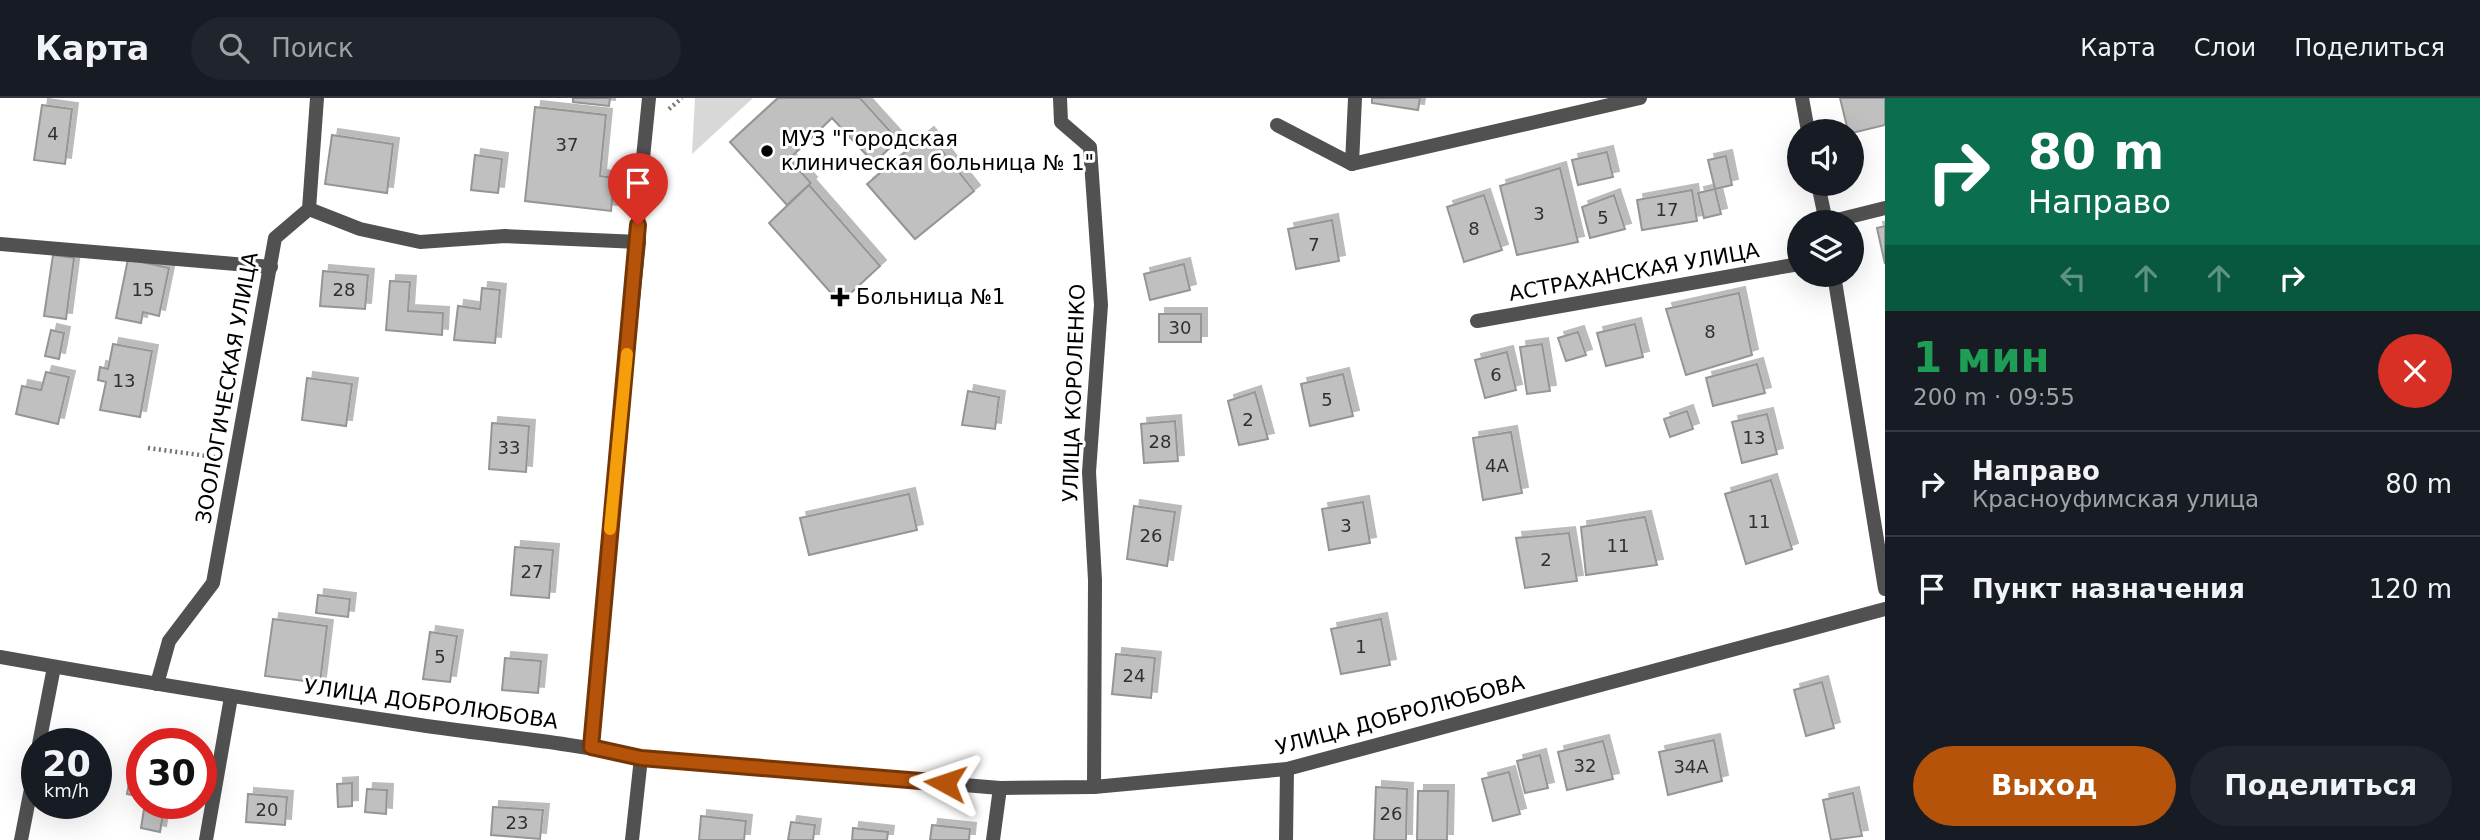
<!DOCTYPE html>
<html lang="ru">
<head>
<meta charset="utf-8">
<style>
	body { margin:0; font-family:"DejaVu Sans",sans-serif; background:#20242c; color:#f1f3f6; height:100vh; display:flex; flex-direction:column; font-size:26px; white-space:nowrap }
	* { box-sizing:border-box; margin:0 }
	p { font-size:23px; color:#9ea1a6 }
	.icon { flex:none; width:38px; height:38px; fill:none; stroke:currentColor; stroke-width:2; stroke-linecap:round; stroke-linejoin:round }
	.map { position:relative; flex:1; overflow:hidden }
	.drawer { display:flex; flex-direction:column; background:#171b24; width:595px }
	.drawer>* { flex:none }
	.top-card { background:#0b6e4f; color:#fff; overflow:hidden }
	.buttons { position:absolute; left:1787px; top:21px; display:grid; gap:14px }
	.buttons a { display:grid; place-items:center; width:77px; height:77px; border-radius:50%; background:#171b24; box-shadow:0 7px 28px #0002; font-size:35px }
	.speed { position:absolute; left:21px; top:630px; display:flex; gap:14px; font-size:35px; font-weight:700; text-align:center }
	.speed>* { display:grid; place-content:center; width:91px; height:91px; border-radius:50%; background:#171b24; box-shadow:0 7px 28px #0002; line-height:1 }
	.speed small { font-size:18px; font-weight:400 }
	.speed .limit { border:10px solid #d22; background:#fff; color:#111 }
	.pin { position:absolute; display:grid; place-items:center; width:60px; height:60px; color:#fff; margin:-72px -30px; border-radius:50% 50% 50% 0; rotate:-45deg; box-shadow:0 0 7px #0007 }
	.pin .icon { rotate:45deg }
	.me { position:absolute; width:77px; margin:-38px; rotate:275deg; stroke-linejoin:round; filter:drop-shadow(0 0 5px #0008) }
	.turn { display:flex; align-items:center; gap:24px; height:147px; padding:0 28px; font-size:32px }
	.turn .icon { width:91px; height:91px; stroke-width:2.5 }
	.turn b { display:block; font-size:49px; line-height:60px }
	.lanes { display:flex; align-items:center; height:66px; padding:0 28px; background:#0003; justify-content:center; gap:35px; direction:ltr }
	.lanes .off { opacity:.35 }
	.round { display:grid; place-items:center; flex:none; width:74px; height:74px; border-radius:37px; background:#20242c }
	.overview { display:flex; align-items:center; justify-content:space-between; height:119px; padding:0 28px }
	h1 { font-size:42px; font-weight:700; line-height:52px; color:#1e9e55 }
	.primary-button { display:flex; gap:14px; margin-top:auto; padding:14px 28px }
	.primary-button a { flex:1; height:80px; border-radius:42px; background:#b45309; color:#fff; font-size:28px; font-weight:700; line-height:80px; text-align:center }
	.primary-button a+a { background:#20242c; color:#f1f3f6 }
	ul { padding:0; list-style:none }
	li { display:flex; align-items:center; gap:21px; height:105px; padding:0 28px; border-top:2px solid #363941 }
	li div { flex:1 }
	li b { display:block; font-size:26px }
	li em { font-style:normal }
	header { display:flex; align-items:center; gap:42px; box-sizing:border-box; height:98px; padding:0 35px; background:#171b24; border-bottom:2px solid #363941 }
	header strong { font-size:33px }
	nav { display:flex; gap:38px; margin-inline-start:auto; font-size:24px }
	.search { width:490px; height:63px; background:#20242c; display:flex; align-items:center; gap:18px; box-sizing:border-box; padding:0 24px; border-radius:38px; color:#9ea1a6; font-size:26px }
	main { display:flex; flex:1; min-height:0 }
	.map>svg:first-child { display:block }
</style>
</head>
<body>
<header>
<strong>Карта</strong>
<div class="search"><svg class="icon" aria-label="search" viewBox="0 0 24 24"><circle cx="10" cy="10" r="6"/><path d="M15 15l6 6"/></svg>Поиск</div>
<nav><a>Карта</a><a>Слои</a><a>Поделиться</a></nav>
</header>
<main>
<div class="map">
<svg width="1885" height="742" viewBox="0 0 1885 742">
	<defs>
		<filter id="shadow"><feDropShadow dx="6" dy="-6" stdDeviation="0" flood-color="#0004"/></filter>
	</defs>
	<rect width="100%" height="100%" fill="#fff"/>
	<polygon fill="#d8d8d8" points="695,0 753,0 692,56"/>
	<g fill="#c0c0c0" stroke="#959595" stroke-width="2" filter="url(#shadow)">
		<polygon points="573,0 610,0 609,8 573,4"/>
		<polygon points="778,0 860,0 898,42 874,65 832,20 789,61 811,85 787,107 730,44"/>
		<polygon points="1372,0 1420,0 1418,12 1372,5"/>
		<polygon points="1840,0 1885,0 1885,27 1852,35 1848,33"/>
		<polygon points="42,7 72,11 65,66 34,62"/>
		<polygon points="535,9 606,17 600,78 614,80 611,113 525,103"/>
		<polygon points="928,35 974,93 915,141 867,86"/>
		<polygon points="332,37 393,46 387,95 325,86"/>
		<polygon points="1607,54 1613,79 1578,87 1572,62"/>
		<polygon points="475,57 502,61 498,95 471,92"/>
		<polygon points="1726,58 1732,87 1715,91 1708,62"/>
		<polygon points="1560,70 1578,144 1517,157 1500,88"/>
		<polygon points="809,87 880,168 840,205 769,125"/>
		<polygon points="1715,91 1721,116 1704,120 1698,95"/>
		<polygon points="1692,92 1697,123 1642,132 1637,102"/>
		<polygon points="1484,97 1502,152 1464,164 1447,109"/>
		<polygon points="1614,97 1625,131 1590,140 1582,109"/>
		<polygon points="1332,122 1339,163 1296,171 1288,131"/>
		<polygon points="1885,128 1885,166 1877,130"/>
		<polygon points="53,157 74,160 66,221 44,218"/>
		<polygon points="128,161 169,170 159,218 143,214 141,225 116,220"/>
		<polygon points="1184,166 1190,192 1150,202 1144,176"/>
		<polygon points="323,173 368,177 365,211 320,208"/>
		<polygon points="390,183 410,184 408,213 443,215 442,237 386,232"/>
		<polygon points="482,190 500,192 495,245 454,242 458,208 480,211"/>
		<polygon points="1739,195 1752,257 1686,277 1666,211"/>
		<rect x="1159" y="216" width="42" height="28"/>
		<polygon points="1635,226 1643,259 1606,268 1597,235"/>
		<polygon points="51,232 64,235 59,261 45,258"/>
		<polygon points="1578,234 1586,257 1566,263 1558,240"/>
		<polygon points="113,246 152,253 140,319 100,312 106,284 98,282 100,269 108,271"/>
		<polygon points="1542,246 1550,293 1527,296 1520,249"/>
		<polygon points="1507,254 1516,292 1485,300 1475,262"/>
		<polygon points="1757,266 1765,295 1713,308 1706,280"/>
		<polygon points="46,274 69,279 58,326 16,316 22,288 41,292"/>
		<polygon points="1343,276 1353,318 1310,328 1301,286"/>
		<polygon points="307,280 352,286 346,328 302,322"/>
		<polygon points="968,293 999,299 995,331 962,327"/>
		<polygon points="1255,294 1268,341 1239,347 1228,303"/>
		<polygon points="1687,313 1693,331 1670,339 1664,321"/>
		<polygon points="1767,316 1777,356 1742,365 1732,324"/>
		<polygon points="1175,323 1178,363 1144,365 1141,326"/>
		<polygon points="492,325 529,328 526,374 489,371"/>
		<polygon points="1511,334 1522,395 1483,402 1473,340"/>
		<polygon points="1771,382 1792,451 1746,466 1725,396"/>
		<polygon points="909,396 917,432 809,457 800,420"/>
		<polygon points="1363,404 1370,445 1329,452 1322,411"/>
		<polygon points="1134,408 1175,414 1167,468 1127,461"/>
		<polygon points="1645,419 1657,467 1586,477 1581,429"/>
		<polygon points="1569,435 1577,483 1525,490 1516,440"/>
		<polygon points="515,449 553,452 549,500 511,497"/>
		<polygon points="318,497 350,501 348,519 316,515"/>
		<polygon points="273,521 327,528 320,585 265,578"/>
		<polygon points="1381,521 1390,567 1341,576 1331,531"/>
		<polygon points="430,534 457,538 450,584 423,581"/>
		<polygon points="1116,556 1155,560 1151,600 1112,596"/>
		<polygon points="505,560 541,563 538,595 502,592"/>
		<polygon points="1822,584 1834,630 1806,638 1794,592"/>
		<polygon points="1714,642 1722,683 1668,697 1659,654"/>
		<polygon points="1603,643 1613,681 1567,692 1558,654"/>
		<polygon points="135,654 142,656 142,699 127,696"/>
		<polygon points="1540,657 1548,690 1525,695 1517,663"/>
		<polygon points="1509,674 1520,716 1493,723 1482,681"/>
		<polygon points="352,685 352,708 338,709 337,686"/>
		<polygon points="1376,689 1407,691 1406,742 1374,742"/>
		<polygon points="367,691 387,692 386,716 365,714"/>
		<polygon points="1418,693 1448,693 1447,742 1417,742"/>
		<polygon points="1853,695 1862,738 1831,742 1823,702"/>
		<polygon points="248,696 287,699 285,727 246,724"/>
		<polygon points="145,705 165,705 160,734 141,730"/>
		<polygon points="493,709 543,712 540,741 491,737"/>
		<polygon points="701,718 746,723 744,742 699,742"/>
		<polygon points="791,724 815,727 813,742 788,742"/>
		<polygon points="932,727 970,731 969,742 930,742"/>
		<polygon points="853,730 888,734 887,742 852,742"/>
	</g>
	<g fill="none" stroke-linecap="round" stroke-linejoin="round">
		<g stroke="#737373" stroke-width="4.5" stroke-dasharray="2 3.5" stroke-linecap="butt">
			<polyline points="669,11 682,0"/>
			<polyline points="148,350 215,359"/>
		</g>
		<g stroke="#515151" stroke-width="14">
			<polyline points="1060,0 1061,24 1090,49 1101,207 1089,374 1095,482 1094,689"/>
			<polyline points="1802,0 1808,33"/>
			<polyline points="1277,27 1352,66 1355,0"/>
			<polyline points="1352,66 1640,0"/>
			<polyline points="1818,86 1826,124"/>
			<polyline points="309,111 360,131 420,144 505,138 639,144"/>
			<polyline points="1829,124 1885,110"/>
			<polyline points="0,146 271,169"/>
			<polyline points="1834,177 1885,491"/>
			<polyline points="1477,223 1799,166"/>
			<path d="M0 559C140 584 280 606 420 627 494 638 568 644 641 660L1000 690 1094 689 1287 671 1885 511"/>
			<polyline points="157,586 169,543 213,485 275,140 309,111 317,0"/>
			<polyline points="39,646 54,569"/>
			<polyline points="591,649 613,393 639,144 638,110 649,0"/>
			<polyline points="21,742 37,660"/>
			<polyline points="206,742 231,599"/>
			<polyline points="632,742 641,660"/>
			<polyline points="993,742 1000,690"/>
			<polyline points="1286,742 1287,671"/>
		</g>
	</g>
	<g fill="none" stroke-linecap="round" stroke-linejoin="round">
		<defs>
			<polyline id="route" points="638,127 591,649 641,660 945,685"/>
		</defs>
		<use href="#route" stroke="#753606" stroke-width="18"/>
		<use href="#route" stroke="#b45309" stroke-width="12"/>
		<polyline stroke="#f59e0b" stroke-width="12" points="610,431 627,256"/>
	</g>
	<g fill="#000" stroke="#fff" stroke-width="2.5">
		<circle cx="767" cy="53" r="7"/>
		<path d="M836.5 188.5h7v7h7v7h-7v7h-7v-7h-7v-7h7z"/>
	</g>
	<g text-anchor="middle" stroke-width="6" stroke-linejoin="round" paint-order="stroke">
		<g font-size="18" fill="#303030">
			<text x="53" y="42">4</text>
			<text x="567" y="53">37</text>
			<text x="1667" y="118">17</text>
			<text x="1539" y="122">3</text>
			<text x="1603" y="126">5</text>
			<text x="1474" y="137">8</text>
			<text x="1314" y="153">7</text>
			<text x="143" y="198">15</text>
			<text x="344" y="198">28</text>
			<text x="1180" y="236">30</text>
			<text x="1710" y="240">8</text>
			<text x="1496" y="283">6</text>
			<text x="124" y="289">13</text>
			<text x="1327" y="308">5</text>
			<text x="1248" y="328">2</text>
			<text x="1754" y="346">13</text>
			<text x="1160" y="350">28</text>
			<text x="509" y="356">33</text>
			<text x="1497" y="374">4А</text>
			<text x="1759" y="430">11</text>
			<text x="1346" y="434">3</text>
			<text x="1151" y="444">26</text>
			<text x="1618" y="454">11</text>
			<text x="1546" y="468">2</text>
			<text x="532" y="480">27</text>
			<text x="1361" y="555">1</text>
			<text x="440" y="565">5</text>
			<text x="1134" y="584">24</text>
			<text x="1585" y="674">32</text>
			<text x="1691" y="675">34А</text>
			<text x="267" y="718">20</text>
			<text x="1391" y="722">26</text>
			<text x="517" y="731">23</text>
		</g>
		<g font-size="21" fill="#000" stroke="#fff" text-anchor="start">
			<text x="781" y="48">МУЗ "Городская<tspan x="781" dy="24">клиническая больница № 1"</tspan></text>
			<text x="856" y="206">Больница №1</text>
		</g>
		<g font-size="21" fill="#000" stroke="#fff">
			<text transform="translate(1634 174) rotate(-10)" y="7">АСТРАХАНСКАЯ УЛИЦА</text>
			<text transform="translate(227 290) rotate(-80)" y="7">ЗООЛОГИЧЕСКАЯ УЛИЦА</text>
			<text transform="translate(1074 295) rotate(-88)" y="7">УЛИЦА КОРОЛЕНКО</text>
			<text transform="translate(431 606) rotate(8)" y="7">УЛИЦА ДОБРОЛЮБОВА</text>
			<text transform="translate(1400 617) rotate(-15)" y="7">УЛИЦА ДОБРОЛЮБОВА</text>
		</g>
	</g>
</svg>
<div class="buttons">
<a><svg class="icon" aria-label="sound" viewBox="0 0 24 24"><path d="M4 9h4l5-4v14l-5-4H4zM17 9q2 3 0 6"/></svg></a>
<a><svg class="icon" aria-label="layers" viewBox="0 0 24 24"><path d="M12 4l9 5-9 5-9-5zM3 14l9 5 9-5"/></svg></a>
</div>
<div class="speed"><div>20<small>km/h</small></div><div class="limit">30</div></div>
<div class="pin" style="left:638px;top:127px;background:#d93025"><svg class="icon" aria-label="arrive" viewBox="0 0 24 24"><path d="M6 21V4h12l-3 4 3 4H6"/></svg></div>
<svg class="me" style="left:945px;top:685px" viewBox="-20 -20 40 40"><path d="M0-17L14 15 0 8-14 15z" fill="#b45309" stroke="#fff" stroke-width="4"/></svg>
</div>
<section class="drawer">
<div class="top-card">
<div class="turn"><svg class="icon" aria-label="right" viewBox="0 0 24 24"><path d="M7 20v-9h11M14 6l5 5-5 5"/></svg><div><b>80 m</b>Направо</div></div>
<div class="lanes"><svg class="icon off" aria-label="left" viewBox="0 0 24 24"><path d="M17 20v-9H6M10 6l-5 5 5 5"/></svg><svg class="icon off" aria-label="ahead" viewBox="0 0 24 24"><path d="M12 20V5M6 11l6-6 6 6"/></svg><svg class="icon off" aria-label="ahead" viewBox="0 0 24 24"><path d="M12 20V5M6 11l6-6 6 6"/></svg><svg class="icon" aria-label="right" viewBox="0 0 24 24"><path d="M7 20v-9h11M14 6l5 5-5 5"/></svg></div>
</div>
<div class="overview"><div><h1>1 мин</h1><p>200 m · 09:55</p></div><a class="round" style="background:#d93025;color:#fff"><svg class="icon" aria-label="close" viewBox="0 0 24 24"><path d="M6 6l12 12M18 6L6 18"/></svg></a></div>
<ul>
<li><svg class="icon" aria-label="right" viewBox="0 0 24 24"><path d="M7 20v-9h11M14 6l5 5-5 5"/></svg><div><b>Направо</b><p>Красноуфимская улица</p></div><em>80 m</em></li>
<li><svg class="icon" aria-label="arrive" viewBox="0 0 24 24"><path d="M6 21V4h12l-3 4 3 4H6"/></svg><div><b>Пункт назначения</b></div><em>120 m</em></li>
</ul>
<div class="primary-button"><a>Выход</a><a>Поделиться</a></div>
</section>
</main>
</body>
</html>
